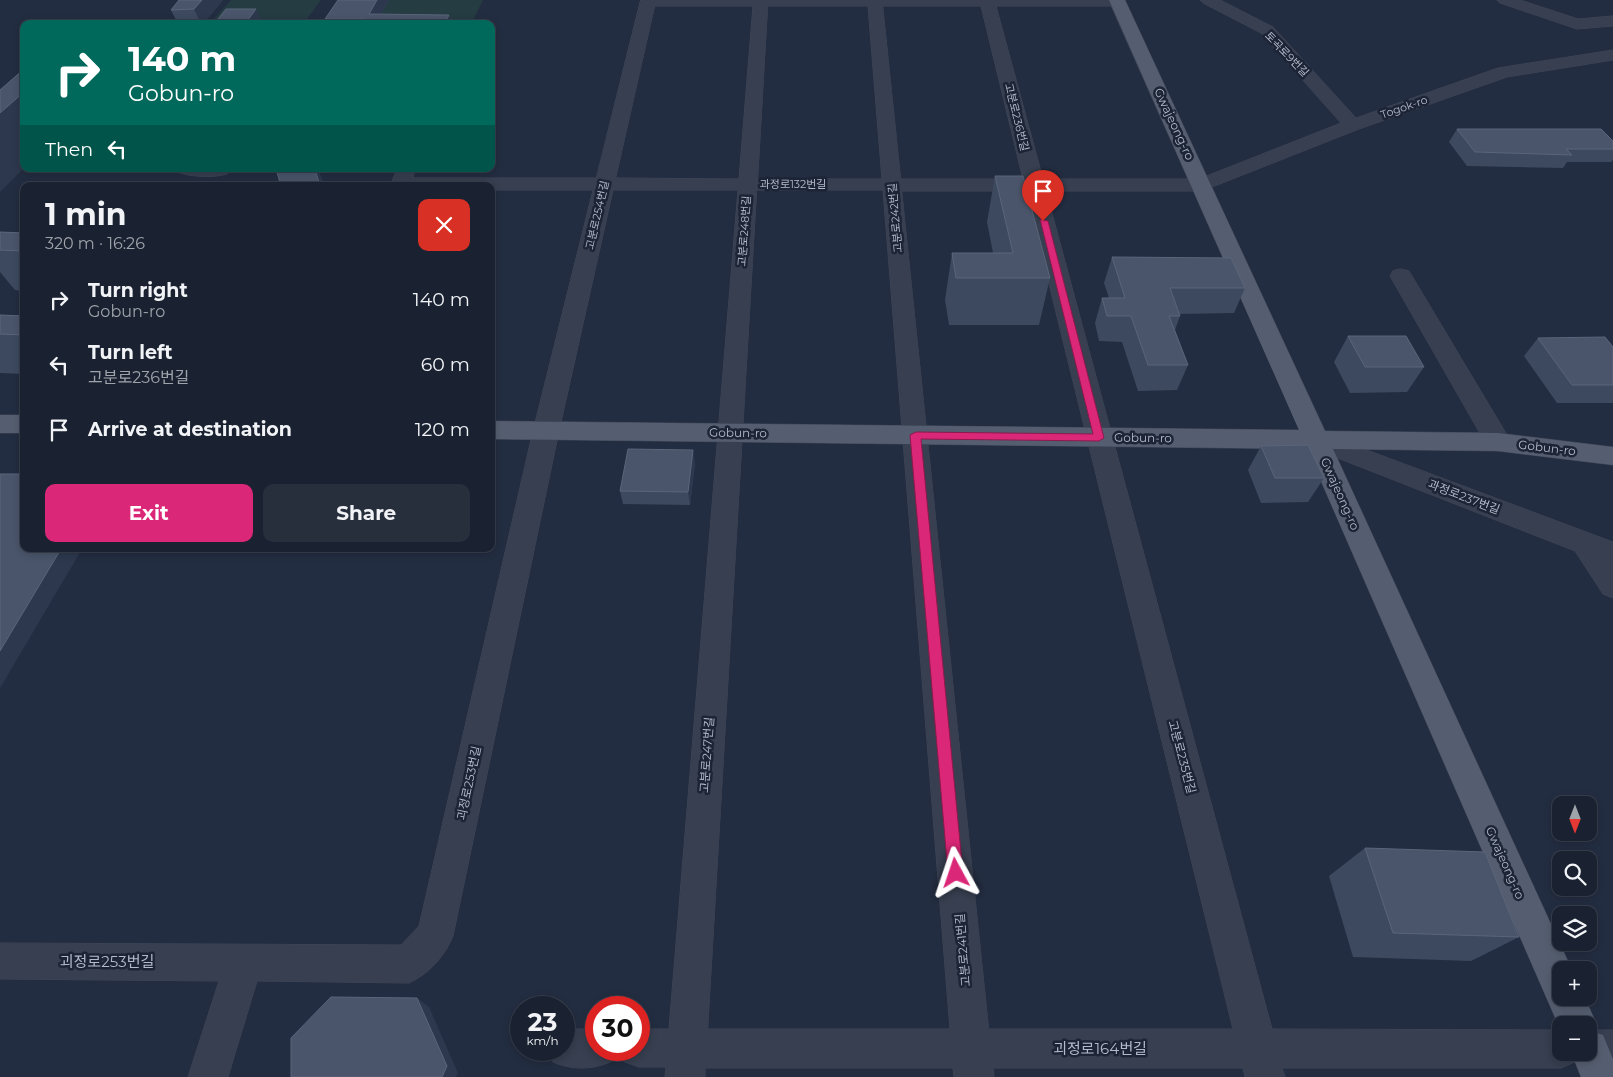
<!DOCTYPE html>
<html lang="en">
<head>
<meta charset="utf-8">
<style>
	body { margin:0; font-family:Montserrat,"Noto Sans KR",sans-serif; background:#272f3d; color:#f1f3f6; height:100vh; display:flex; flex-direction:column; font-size:19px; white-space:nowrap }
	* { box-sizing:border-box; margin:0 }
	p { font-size:16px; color:#9fa4ab }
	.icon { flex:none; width:28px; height:28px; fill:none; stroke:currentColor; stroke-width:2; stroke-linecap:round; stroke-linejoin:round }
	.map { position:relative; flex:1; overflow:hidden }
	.sheet { position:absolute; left:20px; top:182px; width:475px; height:370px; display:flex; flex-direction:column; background:#1a2231; border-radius:10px; box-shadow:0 2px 8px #0003,0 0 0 1px #383f4d }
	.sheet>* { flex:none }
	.banner { position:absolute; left:20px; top:20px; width:475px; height:152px; border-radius:10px; box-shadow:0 2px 8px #0003,0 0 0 1px #383f4d; background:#00695c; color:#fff; overflow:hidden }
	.needle { width:32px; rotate:180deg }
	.buttons { position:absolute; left:1552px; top:796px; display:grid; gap:10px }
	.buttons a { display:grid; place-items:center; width:45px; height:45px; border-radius:10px; background:#1a2231; box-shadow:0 2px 8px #0003,0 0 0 1px #383f4d; font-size:25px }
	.speed { position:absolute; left:510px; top:996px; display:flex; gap:10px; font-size:25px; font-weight:700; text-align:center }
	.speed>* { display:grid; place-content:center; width:65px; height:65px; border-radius:50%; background:#1a2231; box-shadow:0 2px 8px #0003,0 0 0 1px #383f4d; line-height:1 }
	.speed small { font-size:12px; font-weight:400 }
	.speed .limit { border:8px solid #d22; background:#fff; color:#111 }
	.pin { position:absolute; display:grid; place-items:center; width:42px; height:42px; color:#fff; margin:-51px -21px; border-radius:50% 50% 50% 0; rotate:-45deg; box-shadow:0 0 5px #0007 }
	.pin .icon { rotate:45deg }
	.me { position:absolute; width:55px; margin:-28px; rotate:355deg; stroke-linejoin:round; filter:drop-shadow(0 0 4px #0008) }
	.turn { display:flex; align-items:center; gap:18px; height:105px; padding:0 25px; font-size:22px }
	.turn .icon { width:65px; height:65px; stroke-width:2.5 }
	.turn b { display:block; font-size:35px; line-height:42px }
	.then { display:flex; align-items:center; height:48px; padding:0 25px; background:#0003; gap:10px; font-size:19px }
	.round { display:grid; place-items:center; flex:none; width:52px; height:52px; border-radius:10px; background:#272f3d }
	.head { display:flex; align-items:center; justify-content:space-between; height:85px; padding:0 25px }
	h1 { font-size:30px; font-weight:700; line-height:38px }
	.primary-button { display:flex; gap:10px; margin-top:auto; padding:10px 25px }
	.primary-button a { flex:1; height:58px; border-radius:10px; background:#db2777; color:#fff; font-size:20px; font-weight:700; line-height:58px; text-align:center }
	.primary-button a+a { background:#272f3d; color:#f1f3f6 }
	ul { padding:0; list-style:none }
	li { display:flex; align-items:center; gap:15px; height:65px; padding:0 25px }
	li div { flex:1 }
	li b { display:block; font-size:19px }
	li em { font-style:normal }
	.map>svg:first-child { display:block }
</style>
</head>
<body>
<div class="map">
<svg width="1613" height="1077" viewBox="0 0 1613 1077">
	<rect width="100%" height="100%" fill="#232d41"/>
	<g fill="#253c42">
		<polygon points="231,0 321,0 307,19 214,19"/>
		<polygon points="380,0 483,0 471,24 366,24"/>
	</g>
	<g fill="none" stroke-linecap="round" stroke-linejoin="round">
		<defs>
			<g id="minor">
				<path d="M641 0H1125L1123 4 1118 6H996L1043 179H1199L1341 123 1261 33 1203 3 1200 0H1220L1273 27 1356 118 1498 68 1613 50V60L1507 77 1359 129 1202 191H1046L1272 1029 1561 1030V1052H1589V1030H1613V1068H1589L1575 1062 1561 1068H1282L1285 1077H1245L1243 1068H993L994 1077H954L953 1068H705V1077H665L666 1067H639L625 1062 620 1050H639V1029H669L738 190H613L559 431 453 936C445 956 429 974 409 983L257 981 228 1077H188L219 981 0 979V943L401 945 419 926 533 431 593 190H491V186H393L391 184 397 169H415L413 178H596ZM655 6H753L739 179 616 178ZM768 6H868L882 179H758ZM883 6H981L1023 179H901ZM757 190H883L950 1029H708ZM902 191H1026L1233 1029H989Z"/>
				<polygon points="1497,0 1520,0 1578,19 1613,16 1613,26 1577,29 1500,3"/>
				<path d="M177 169H229L230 170 227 174C213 178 194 177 180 173Z"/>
				<polygon points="1401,269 1409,271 1412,276 1507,435 1511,442 1507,449 1498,451 1489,449 1390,276 1393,271"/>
				<polygon points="1316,431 1613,542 1613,598 1603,594 1575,551 1307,446 1303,440 1307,434"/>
				<path d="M567 1029H596V1050H615L610 1062C591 1070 572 1070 553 1062L548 1050H564V1030Z"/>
			</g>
			<g id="major">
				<polygon points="1109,0 1125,0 1325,431 1498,433 1613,447 1613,465 1498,451 1333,449 1572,970 1561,970 1561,998 1585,998 1597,1025 1594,1032 1603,1035 1613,1059 1613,1077 1581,1077 1571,1052 1589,1052 1589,1025 1561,1025 1561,1031 1307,449 491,439 491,421 1299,430"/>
				<rect x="0" y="415" width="24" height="18"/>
			</g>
		</defs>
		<use href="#minor" stroke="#404859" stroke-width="1"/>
		<use href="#major" stroke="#404859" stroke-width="1"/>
		<use href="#minor" fill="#373f50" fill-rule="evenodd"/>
		<use href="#major" fill="#555e70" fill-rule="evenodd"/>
	</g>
	<g fill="#3d495f">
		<polygon points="179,0 223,0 203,24 178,24 171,10"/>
		<polygon points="389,0 381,14 449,15 452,24 326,24 325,19"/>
		<polygon points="1457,129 1613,141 1613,160 1611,162 1567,162 1563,168 1467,166 1449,142"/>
		<polygon points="995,176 1050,278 1039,325 949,325 945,300 952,253 993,253 987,222"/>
		<polygon points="0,232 24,233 24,291 15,290 0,272"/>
		<polygon points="1112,257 1245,288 1234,313 1179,314 1180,316 1175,330 1188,365 1177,390 1138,391 1122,342 1099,341 1095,323 1102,298 1109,298 1104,283"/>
		<polygon points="0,315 24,316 24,374 0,373"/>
		<polygon points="1348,336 1424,367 1407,392 1350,393 1334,362"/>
		<polygon points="1538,338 1613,347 1613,403 1557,403 1524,356"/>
		<polygon points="1261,446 1324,478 1308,502 1261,503 1248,470"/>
		<polygon points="695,463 690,505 623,504 620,491"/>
		<polygon points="1365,848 1519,937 1471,961 1353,957 1329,876"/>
	</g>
	<g fill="#2d384e">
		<polygon points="202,0 223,0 203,24 201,24 194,9"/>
		<polygon points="377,0 389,0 375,24 369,14"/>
		<polygon points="256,9 263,24 245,24"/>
		<polygon points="449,15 452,24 444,24"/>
		<polygon points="24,92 24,168 0,192 0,113"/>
		<polygon points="315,169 318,169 325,186 320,186"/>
		<polygon points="693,450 695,463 690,505 688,492"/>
		<polygon points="61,549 82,549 0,688 0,651"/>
		<polygon points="417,998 429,1007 458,1073 456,1077 442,1077"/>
	</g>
	<g fill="#4a556b" stroke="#5a657a">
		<polygon points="179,0 202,0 194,9 171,10"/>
		<polygon points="338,0 377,0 369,14 449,15 444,24 362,24 365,19 325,19"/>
		<polygon points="226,9 256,9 245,24 214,24"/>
		<polygon points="24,69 24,92 0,113 0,90"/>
		<polygon points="1457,129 1601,129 1613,141 1613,149 1566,149 1572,155 1475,152"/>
		<polygon points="276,169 315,169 320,186 281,186"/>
		<polygon points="995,176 1023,176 1050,278 956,278 952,253 1013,253"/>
		<polygon points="0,232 24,233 24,251 0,250"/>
		<polygon points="1112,257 1231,258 1245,288 1170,288 1180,316 1169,316 1188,365 1148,365 1131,316 1107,316 1102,298 1125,298"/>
		<polygon points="0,315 24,316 24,335 0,334"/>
		<polygon points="1348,336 1406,336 1424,367 1365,367"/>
		<polygon points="1605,337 1613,347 1613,385 1572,385 1538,338"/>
		<polygon points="1308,445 1324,478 1275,478 1261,446"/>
		<polygon points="628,449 693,450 688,492 620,491"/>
		<polygon points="0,474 24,474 24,549 61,549 0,651"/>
		<polygon points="1365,848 1485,852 1519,937 1393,933"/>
		<polygon points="331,997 417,998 447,1066 442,1077 291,1077 291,1038"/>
	</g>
	<polygon fill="#db2777" stroke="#8e194d" points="1040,219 1048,221 1104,438 1099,441 921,439 963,873 961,878 956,880 950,878 948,873 910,435 916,432 1093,434"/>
	<g text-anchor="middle" stroke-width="5" stroke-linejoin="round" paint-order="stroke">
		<g font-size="11" fill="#b3bacb" stroke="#1c2435">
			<text transform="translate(1287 54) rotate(46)" y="4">토곡로9번길</text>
			<text transform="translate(1404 107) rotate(-19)" y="4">Togok-ro</text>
			<text transform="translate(1017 117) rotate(76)" y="4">고분로236번길</text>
			<text x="793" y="188">과정로132번길</text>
			<text transform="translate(597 215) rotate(-77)" y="4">고분로254번길</text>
			<text transform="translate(895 218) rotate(-95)" y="4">고분로242번길</text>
			<text transform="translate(744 231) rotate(-86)" y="4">고분로248번길</text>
		</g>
		<g font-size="12" fill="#b3bacb" stroke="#1c2435">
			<text transform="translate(1174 124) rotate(65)" y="4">Gwajeong-ro</text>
			<text transform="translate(738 433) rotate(1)" y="4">Gobun-ro</text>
			<text transform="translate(1143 438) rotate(1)" y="4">Gobun-ro</text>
			<text transform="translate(1547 448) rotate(7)" y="4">Gobun-ro</text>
			<text transform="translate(1340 494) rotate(66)" y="4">Gwajeong-ro</text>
			<text transform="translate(1464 497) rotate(21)" y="4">과정로237번길</text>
			<text transform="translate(707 755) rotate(-86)" y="4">고분로247번길</text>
			<text transform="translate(1182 757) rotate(75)" y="4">고분로235번길</text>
			<text transform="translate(469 783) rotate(-78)" y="4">괴정로253번길</text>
			<text transform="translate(1505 863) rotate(66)" y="4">Gwajeong-ro</text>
			<text transform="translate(963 950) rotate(-95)" y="4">고분로241번길</text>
		</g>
		<g font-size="15" fill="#b3bacb" stroke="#1c2435">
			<text x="107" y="967">괴정로253번길</text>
			<text x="1100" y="1054">괴정로164번길</text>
		</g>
	</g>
</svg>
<div class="buttons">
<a><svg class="needle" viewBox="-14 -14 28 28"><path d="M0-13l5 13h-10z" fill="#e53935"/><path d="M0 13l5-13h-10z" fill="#9fa4ab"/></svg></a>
<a><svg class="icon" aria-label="search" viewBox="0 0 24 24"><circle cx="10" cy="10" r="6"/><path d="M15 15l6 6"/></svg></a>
<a><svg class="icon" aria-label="layers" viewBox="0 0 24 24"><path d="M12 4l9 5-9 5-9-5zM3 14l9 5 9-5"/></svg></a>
<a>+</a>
<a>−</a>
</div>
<div class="speed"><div>23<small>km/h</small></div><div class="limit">30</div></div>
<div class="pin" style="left:1043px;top:221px;background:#d93025"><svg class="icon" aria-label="arrive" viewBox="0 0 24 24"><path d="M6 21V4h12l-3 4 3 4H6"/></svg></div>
<svg class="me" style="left:956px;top:873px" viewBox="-20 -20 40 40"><path d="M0-17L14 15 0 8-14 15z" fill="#db2777" stroke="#fff" stroke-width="4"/></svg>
<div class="banner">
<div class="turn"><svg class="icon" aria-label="right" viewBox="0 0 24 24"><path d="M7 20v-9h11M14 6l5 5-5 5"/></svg><div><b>140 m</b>Gobun-ro</div></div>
<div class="then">Then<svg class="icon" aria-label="left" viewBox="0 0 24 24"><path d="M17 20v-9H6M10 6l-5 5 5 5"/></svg></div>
</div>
<section class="sheet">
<div class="head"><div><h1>1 min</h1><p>320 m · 16:26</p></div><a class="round" style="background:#d93025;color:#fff"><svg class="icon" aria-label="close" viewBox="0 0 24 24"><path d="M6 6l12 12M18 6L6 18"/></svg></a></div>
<ul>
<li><svg class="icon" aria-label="right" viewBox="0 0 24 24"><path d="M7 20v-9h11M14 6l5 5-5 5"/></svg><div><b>Turn right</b><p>Gobun-ro</p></div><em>140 m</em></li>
<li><svg class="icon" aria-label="left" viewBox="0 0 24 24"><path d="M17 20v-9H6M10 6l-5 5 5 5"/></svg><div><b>Turn left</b><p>고분로236번길</p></div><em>60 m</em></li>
<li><svg class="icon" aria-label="arrive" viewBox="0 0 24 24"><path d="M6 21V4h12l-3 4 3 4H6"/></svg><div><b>Arrive at destination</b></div><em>120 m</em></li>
</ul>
<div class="primary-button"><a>Exit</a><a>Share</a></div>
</section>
</div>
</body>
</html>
